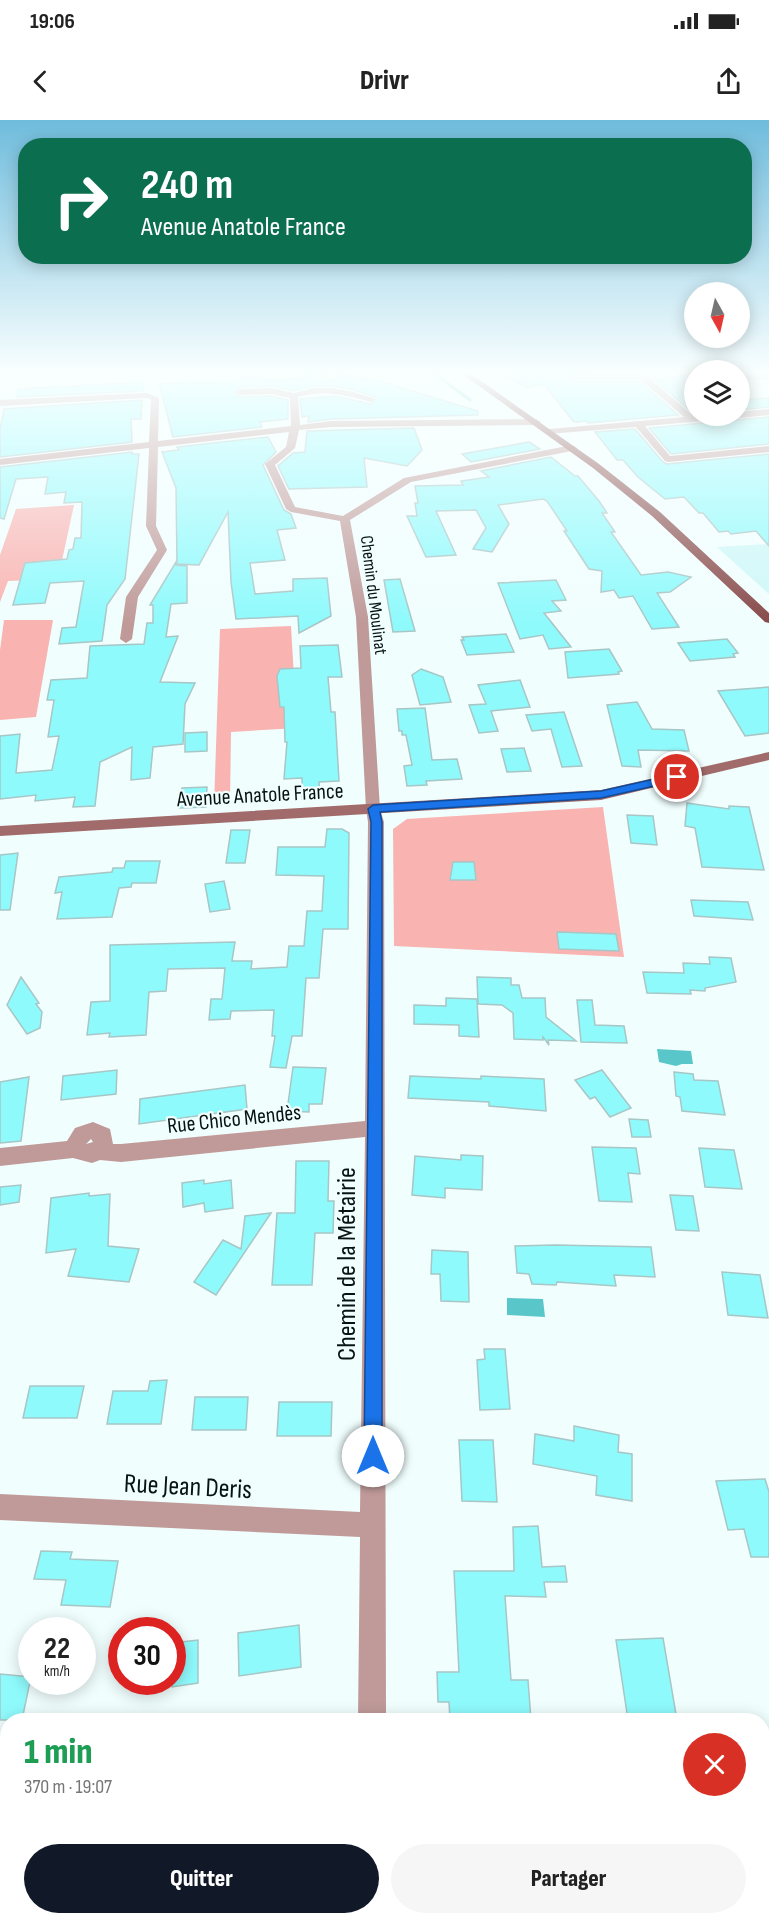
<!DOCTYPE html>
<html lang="fr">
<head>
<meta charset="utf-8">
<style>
	body { margin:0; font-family:"Sofia Sans Condensed",sans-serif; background:#f6f6f6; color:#222; height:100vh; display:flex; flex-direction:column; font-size:22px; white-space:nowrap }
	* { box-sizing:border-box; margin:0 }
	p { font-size:20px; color:#767676 }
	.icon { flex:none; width:33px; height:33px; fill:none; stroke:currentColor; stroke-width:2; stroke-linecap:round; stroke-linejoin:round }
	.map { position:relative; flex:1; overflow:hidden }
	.details { position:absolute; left:0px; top:1593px; width:770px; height:212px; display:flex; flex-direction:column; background:#fff; border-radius:24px 24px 0 0; box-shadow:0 3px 15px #0003 }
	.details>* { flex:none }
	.top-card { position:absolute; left:18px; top:18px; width:734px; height:126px; border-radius:24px; box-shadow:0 3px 15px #0003; background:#0b6e4f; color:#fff; overflow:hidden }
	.needle { width:39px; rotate:172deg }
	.controls { position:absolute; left:684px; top:162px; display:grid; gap:12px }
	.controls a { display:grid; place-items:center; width:66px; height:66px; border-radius:50%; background:#fff; box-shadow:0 3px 15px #0003; font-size:30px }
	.speed { position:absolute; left:18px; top:1497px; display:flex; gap:12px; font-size:30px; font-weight:700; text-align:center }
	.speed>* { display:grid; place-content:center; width:78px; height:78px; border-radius:50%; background:#fff; box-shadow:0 3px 15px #0003; line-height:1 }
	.speed small { font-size:15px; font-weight:400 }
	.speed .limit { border:9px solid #d22; background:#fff; color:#111 }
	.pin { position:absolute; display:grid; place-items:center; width:51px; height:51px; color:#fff; margin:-26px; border:3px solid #fff; border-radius:50%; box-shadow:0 2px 6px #0007 }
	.me { position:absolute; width:66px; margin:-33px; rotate:0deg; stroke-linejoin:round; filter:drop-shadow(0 0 4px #0008) }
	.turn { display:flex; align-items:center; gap:21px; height:126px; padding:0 24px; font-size:27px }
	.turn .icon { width:78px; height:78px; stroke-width:2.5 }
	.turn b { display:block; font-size:42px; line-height:51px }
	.round { display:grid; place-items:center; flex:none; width:63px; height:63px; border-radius:32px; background:#f6f6f6 }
	.overview { display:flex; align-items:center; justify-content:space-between; height:102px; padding:0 24px }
	h1 { font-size:36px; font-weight:800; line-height:45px; color:#1e9e55 }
	.cta { display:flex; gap:12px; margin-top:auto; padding:12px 24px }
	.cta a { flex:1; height:69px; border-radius:36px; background:#111827; color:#fff; font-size:24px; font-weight:800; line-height:69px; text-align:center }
	.cta a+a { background:#f6f6f6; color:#222 }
	.status { display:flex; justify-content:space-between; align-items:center; height:42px; padding:0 30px; background:#fff; direction:ltr }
	.status svg { height:16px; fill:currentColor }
	header { display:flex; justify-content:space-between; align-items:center; height:78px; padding:0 24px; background:#fff; font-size:27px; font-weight:800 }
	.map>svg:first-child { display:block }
</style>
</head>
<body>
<div class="status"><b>19:06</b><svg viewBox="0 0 49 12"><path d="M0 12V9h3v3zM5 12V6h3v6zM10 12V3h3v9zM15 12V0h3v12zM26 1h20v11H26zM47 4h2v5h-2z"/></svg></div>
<header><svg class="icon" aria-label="back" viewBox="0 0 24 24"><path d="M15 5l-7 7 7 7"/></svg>Drivr<svg class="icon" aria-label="share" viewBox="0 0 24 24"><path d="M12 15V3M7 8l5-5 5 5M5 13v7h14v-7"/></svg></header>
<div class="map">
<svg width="769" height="1804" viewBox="0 0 769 1804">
	<rect width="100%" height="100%" fill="#f1fefe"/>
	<polygon fill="#cdf7f7" points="769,424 769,474 717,427"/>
	<g fill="#f9b3b1">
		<polygon points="74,385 58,459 8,461 0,482 0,435 16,389"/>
		<polygon points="4,500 53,500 36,597 0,600 0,530"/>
		<polygon points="291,506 297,608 231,612 230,684 214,686 220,509"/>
		<polygon points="603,687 624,837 394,826 393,709 407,699"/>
	</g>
	<polygon fill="#f9b5b3" points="0,251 134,251 0,258"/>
	<g fill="#59c7c9">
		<polygon points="657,929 691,931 693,944 682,944 676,946 659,942"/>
		<polygon points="507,1178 543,1179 545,1197 507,1195"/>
	</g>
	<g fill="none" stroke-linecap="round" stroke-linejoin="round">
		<polyline stroke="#59c7c9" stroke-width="3" points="431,251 470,280"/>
	</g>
	<g fill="#8ffafc" stroke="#a7c6c6" stroke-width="1.5">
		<polygon points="497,251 629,251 575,252 569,257 575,262 640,262 678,295 588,303 586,301 576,302 573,301 544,264 527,268"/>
		<polygon points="307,252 324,252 324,262 342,254 379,261 478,291 478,295 331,299 308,302 309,296 302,297 300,279 335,276 370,284 377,278 355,270 332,266 313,266 294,271 271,266 240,267 234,272 240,277 271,276 288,280 288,299 260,302 262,307 173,317 159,263 241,262 242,258 246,257 264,256 263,259 308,258"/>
		<polygon points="694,255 694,294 654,259"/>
		<polygon points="144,262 143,271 17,277 18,269"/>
		<polygon points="769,278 769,287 740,290 740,280"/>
		<polygon points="142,280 141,299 131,299 132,322 0,337 0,309 4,289"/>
		<polygon points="769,297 769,324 671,334 649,308"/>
		<polygon points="414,308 422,330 407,346 364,338 367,367 289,369 278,346 293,333 305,332 307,311"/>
		<polygon points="635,309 663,342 667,344 769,334 769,426 756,411 731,414 728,411 719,412 703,393 699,393 684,377 665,379 638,357 623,340 617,340 595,312"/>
		<polygon points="268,317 276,332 263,345 284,390 291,394 296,408 277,410 285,440 250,443 255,474 293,471 293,459 327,458 331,496 299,513 298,496 236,499 231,462 228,392 199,445 177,444 176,368 162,332 179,330 177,327"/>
		<polygon points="529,322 540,329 471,342 462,334"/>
		<polygon points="132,332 132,334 139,334 125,459 107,485 102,521 59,524 62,508 76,507 84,461 50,463 45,483 13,485 25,443 67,439 69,430 73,429 75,418 81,418 82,382 64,383 66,372 45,374 48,357 16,359 4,399 0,398 0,347"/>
		<polygon points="551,337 575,356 578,356 599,381 607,393 602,393 615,412 611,412 641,455 668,452 691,457 670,472 657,473 679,507 652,509 633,476 619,478 614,470 601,472 602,451 589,449 564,411 567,411 547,381 543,379 498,385 509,404 492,432 473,429 486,408 476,390 436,391 456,435 426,437 407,396 417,396 415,383 418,383 415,366 463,365 461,361 489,357 481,351"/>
		<polygon points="176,442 176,445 187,446 187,483 171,484 166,517 178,516 160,562 195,563 185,584 183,624 153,627 150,658 131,660 132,627 100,642 95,686 73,687 75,677 35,681 36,675 0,679 0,616 20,614 16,653 52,650 59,616 48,617 54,580 47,580 51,560 87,558 90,526 144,524 147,503 153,503 153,485 150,485"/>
		<polygon points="400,459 415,511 393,512 384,460"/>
		<polygon points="556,460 566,480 552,481 561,491 544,493 571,527 549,529 543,515 520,519 498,463"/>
		<polygon points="506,514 514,532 467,535 461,520 464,520 462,517"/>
		<polygon points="727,519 738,533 733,534 735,537 690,541 678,523"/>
		<polygon points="338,525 342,557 328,557 331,592 335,592 339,661 319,662 320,678 302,679 302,658 284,659 287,622 285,622 284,587 280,587 277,556 280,549 301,548 300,526"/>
		<polygon points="609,529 622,551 618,552 619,554 568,558 565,532"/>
		<polygon points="421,549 443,557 451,582 420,585 412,555"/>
		<polygon points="520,560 530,587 491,591 498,611 479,613 469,585 486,584 478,565"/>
		<polygon points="769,567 769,613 745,616 718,571"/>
		<polygon points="637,582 652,609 684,610 689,631 638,630 641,647 622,646 607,585"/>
		<polygon points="425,588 432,640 457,639 462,659 426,661 427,665 407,666 404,646 412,645 406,615 402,615 402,611 399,611 397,589"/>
		<polygon points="564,592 582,646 562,647 551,609 532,611 526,595"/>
		<polygon points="207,612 207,631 185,632 185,613"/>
		<polygon points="524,628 531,651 507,652 501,629"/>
		<polygon points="207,667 206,687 180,688 182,668"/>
		<polygon points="687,683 729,689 729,686 749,687 764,750 702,747 695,708 685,706"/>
		<polygon points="627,695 653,696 657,725 631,723"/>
		<polygon points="327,709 342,709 349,713 348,809 323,809 319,858 306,858 302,916 292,916 286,948 270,947 275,916 272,916 274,890 231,891 230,899 209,900 211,879 222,879 225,848 168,849 166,871 149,872 146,915 109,917 110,913 87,915 91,882 110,881 110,825 235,822 232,841 252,841 251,849 287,847 289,826 304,826 307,791 322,791 324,756 276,755 278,727 325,727"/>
		<polygon points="231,710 250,710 245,743 226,743"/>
		<polygon points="18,733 10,790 0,790 0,735"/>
		<polygon points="126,741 160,741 156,763 132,763 131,767 119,768 112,797 57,799 62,772 55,773 59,757 112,752 113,748 124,748"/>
		<polygon points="453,742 474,742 476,760 450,760"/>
		<polygon points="224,761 230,789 210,792 205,764"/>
		<polygon points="691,780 748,782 753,800 694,796"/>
		<polygon points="557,812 616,814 619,831 559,829"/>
		<polygon points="709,837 731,838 736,862 705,868 705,871 690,870 691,874 647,873 643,852 684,853 683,843 710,844"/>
		<polygon points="21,857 39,883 36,884 42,892 40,908 27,914 7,885"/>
		<polygon points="477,857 511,858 511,865 519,865 522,878 545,878 546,897 576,921 548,920 549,925 543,917 543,920 514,919 513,893 502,885 478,884"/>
		<polygon points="446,878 477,879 479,917 459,916 459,905 414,904 414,885 446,886"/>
		<polygon points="577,880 592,880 595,905 624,906 627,923 581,922"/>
		<polygon points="293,947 326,948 322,984 309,984 309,992 287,991"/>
		<polygon points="117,950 116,974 61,980 63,956"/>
		<polygon points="602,950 631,988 610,997 595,977 590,979 575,960"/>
		<polygon points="674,952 693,954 694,960 718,961 725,995 682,991 680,977 676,976"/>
		<polygon points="410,956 481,959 481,956 544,959 546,991 489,986 489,982 408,978"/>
		<polygon points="29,957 21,1021 0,1023 0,962"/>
		<polygon points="245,965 247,989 139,1004 140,979"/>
		<polygon points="629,999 648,1000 651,1017 632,1017"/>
		<polygon points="592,1027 636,1028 640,1054 628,1053 632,1082 599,1081"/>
		<polygon points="699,1028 734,1030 742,1069 705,1067"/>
		<polygon points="461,1035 483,1036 482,1070 445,1068 445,1078 412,1075 415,1036 461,1040"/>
		<polygon points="296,1041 329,1041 328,1081 334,1081 333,1113 315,1113 312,1165 272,1165 277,1093 295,1093"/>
		<polygon points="204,1060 204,1064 231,1060 233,1088 205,1092 204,1083 183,1087 182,1063"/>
		<polygon points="21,1065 19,1082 0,1085 0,1067"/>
		<polygon points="89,1073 89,1076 110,1074 108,1126 139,1129 129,1162 68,1156 76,1129 46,1133 51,1078"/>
		<polygon points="670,1075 693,1076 699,1111 676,1110"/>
		<polygon points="271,1093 216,1175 194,1162 223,1120 241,1129 245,1096"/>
		<polygon points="555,1125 651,1127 655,1157 614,1155 616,1166 557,1162 556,1165 532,1164 529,1154 517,1153 515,1126"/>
		<polygon points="432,1130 468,1132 469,1182 441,1181 440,1154 431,1154"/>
		<polygon points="722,1152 760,1155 768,1198 728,1195"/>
		<polygon points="484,1229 505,1229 510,1289 480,1290 477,1240 485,1239"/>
		<polygon points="167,1260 161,1304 107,1304 113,1271 148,1271 150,1261"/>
		<polygon points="30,1266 84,1266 77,1298 23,1298"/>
		<polygon points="195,1277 248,1277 246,1310 192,1310"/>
		<polygon points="279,1282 332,1282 331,1316 277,1316"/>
		<polygon points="574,1306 619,1315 618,1332 632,1334 632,1381 596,1375 597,1356 533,1344 535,1314 574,1321"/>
		<polygon points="459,1320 493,1320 497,1382 462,1381"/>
		<polygon points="765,1359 769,1372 769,1437 751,1437 744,1409 728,1410 716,1361"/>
		<polygon points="538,1406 542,1447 565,1446 567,1462 544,1462 546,1477 505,1476 511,1560 528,1560 531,1600 450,1600 449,1582 438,1582 437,1552 459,1552 454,1451 514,1451 513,1407"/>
		<polygon points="41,1431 72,1432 70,1439 118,1441 110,1487 61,1485 66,1460 34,1459"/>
		<polygon points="299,1505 301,1547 239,1556 238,1513"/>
		<polygon points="663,1518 677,1600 628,1600 616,1520"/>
		<polygon points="198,1520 198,1563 172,1567 172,1523"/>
		<polygon points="0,1554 31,1557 22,1600 0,1600"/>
	</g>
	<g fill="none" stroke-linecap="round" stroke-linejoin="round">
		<g fill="#bf9a99" fill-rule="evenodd">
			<polygon points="629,253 647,256 693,296 731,296 727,299 645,306 670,336 769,326 769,332 668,342 665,341 636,307 547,314 545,312 550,309 684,297 641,260 575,260 571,257 575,254"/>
			<polygon points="769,253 769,259 740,261 740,257"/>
			<path d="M271 268 294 273 314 268H332L354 272 375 279 371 282C346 275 324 269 298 277L300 305 331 301 536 299 541 302 536 305 331 307 299 310 295 328 275 345 295 387 343 396 404 358 572 325 577 328 572 331 411 362 350 400 368 497 380 689 384 702 386 1600H358L360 1417 0 1400V1374L360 1392 365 1017 121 1042 100 1040 92 1043 73 1038 0 1046V1028L67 1021 75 1008 93 1002 110 1009 113 1024H121L365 1001 368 702 366 689 356 497 340 401 291 392 286 389 265 344 286 327 289 312 158 327 156 406 167 430 138 477 132 519 126 523 120 519 126 477 157 430 146 406 149 328 0 345V339L149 322 151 279 144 278 0 286V280L147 273 159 278 158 321 291 306 290 278 271 274 240 275 236 272 240 269ZM91 1019 93 1022 86 1024Z"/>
			<polygon points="769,289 769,295 740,298 736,296 740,296 740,292"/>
		</g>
		<g fill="#a06b6a" fill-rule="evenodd">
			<polygon points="769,632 769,640 601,680 0,716 0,706 601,670"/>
			<polygon points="762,1677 769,1679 769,1709 762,1707"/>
			<polygon points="8,1730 8,1760 0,1762 0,1732"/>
		</g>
		<polygon fill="#884a4a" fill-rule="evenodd" points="458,251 467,251 599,344 660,392 769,493 769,503 765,502 652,396 593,348"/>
	</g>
	<linearGradient id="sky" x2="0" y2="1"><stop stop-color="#6fbcdc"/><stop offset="0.5" stop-color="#f9ffff"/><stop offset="1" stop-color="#f9ffff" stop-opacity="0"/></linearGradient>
	<rect width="769" height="503" fill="url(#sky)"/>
	<polygon fill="#1a73e8" stroke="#114b97" stroke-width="1.5" points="677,654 683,657 681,660 601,678 380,692 382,702 382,1336 380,1343 373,1345 367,1343 364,1336 371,702 368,689 373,685 601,671"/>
	<g text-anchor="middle" stroke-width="4.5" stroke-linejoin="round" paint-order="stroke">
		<g font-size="18" fill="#071212" stroke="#f1fefe">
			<text transform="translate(374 475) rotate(83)" y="6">Chemin du Moulinat</text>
		</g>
		<g font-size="22" fill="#071212" stroke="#f1fefe">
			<text transform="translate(260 674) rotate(-3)" y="8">Avenue Anatole France</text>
			<text transform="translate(234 998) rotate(-6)" y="8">Rue Chico Mendès</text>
		</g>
		<g font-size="27" fill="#071212" stroke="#f1fefe">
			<text transform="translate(346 1144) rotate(-90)" y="9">Chemin de la Métairie</text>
			<text transform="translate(188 1366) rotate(3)" y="9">Rue Jean Deris</text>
		</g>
	</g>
</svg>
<div class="controls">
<a><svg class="needle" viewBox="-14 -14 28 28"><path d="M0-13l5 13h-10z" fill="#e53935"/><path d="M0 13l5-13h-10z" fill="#767676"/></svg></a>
<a><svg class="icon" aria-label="layers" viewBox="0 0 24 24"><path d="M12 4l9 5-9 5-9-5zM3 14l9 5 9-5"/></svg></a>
</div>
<div class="speed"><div>22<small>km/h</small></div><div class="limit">30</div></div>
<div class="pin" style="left:677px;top:657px;background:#d93025"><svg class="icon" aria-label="arrive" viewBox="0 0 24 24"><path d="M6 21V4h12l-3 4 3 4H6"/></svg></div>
<svg class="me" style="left:373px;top:1336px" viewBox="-20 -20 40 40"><circle r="19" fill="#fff"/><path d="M0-13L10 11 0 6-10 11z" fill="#1a73e8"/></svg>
<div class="top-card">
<div class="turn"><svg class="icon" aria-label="right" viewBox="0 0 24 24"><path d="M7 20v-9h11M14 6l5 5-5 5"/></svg><div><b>240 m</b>Avenue Anatole France</div></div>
</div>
<section class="details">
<div class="overview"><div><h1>1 min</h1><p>370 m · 19:07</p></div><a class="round" style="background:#d93025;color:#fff"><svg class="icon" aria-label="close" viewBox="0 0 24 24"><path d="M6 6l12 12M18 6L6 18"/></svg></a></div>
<div class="cta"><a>Quitter</a><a>Partager</a></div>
</section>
</div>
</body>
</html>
